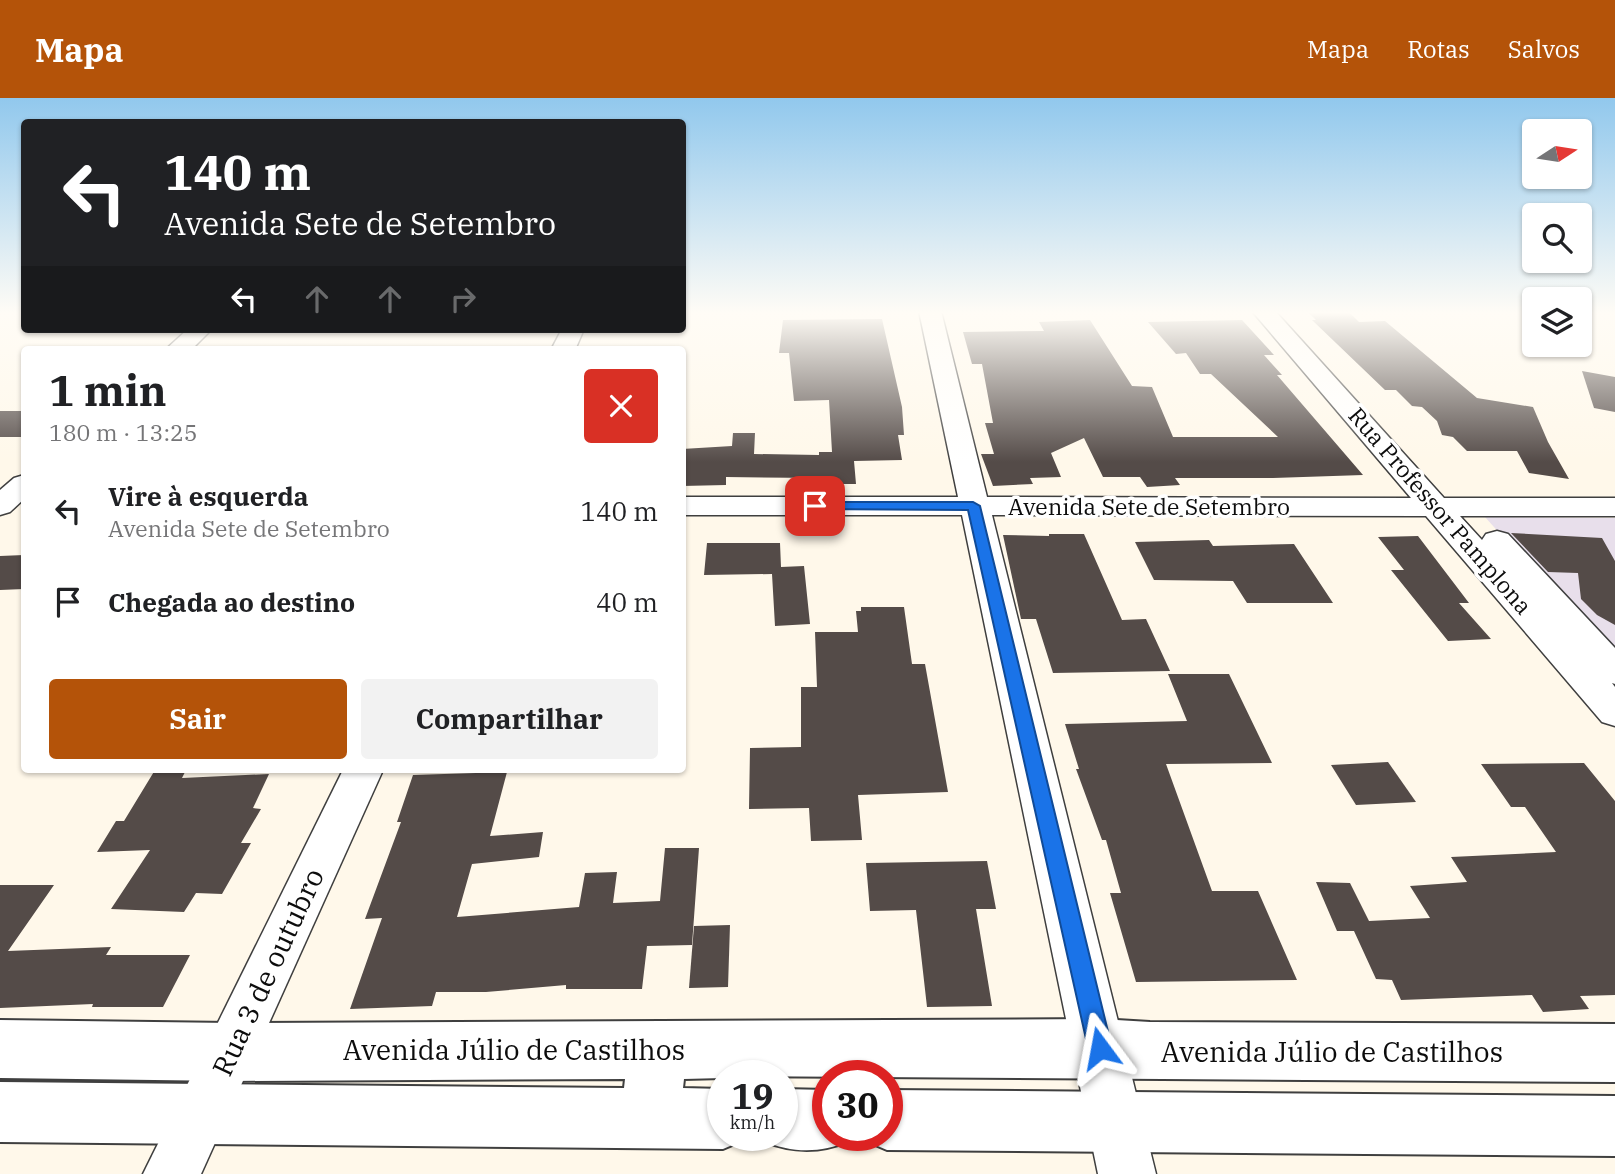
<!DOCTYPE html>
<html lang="pt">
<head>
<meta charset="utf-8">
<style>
	body { margin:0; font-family:"IBM Plex Serif",serif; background:#f2f2f2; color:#202124; height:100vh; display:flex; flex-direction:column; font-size:26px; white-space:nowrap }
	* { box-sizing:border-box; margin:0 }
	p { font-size:23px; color:#757577 }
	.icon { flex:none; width:38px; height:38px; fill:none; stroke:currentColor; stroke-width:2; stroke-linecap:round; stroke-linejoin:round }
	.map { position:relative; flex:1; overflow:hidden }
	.drawer { position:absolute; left:21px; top:248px; width:665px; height:427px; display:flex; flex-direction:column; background:#fff; border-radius:7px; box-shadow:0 2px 5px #0004 }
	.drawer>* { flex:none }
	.guide { position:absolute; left:21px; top:21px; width:665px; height:214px; border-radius:7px; box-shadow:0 2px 5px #0004; background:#202124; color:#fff; overflow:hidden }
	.needle { width:46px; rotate:78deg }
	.fabs { position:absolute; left:1522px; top:21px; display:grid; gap:14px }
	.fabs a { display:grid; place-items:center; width:70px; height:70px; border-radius:7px; background:#fff; box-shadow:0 2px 5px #0004; font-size:35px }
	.speed { position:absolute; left:707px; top:962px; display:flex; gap:14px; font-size:35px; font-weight:700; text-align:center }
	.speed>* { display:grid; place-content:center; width:91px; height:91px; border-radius:50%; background:#fff; box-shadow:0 2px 5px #0004; line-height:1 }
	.speed small { font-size:18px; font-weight:400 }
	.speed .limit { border:10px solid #d22; background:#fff; color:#111 }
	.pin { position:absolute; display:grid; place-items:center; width:60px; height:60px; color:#fff; margin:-30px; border-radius:14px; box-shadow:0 4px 10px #0006 }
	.me { position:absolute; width:77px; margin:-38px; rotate:347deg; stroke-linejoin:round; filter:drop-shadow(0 0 5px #0008) }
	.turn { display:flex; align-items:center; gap:24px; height:147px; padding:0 28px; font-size:32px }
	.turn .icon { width:91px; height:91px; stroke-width:2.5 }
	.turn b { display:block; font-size:49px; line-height:60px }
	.lanes { display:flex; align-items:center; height:66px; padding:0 28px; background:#0003; justify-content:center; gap:35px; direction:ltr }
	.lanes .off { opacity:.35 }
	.round { display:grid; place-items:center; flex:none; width:74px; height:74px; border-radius:7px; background:#f2f2f2 }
	.headline { display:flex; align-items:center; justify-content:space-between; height:119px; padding:0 28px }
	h1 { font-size:42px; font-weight:700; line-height:52px }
	.button { display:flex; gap:14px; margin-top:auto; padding:14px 28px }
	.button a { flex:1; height:80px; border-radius:7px; background:#b45309; color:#fff; font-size:28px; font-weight:700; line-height:80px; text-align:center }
	.button a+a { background:#f2f2f2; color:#202124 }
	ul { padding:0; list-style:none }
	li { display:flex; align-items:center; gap:21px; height:91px; padding:0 28px }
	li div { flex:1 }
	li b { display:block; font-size:26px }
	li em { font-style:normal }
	header { display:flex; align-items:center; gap:42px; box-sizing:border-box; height:98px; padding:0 35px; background:#b45309; color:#fff }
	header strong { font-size:33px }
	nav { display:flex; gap:38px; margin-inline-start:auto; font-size:24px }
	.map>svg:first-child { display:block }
</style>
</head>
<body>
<header>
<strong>Mapa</strong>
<nav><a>Mapa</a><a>Rotas</a><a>Salvos</a></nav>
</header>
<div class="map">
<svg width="1615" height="1076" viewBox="0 0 1615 1076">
	<rect width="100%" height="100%" fill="#fff8ea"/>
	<polygon fill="#e8dfeb" points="1485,419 1615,420 1615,564"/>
	<g fill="#544b48">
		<polygon points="1307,213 1348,213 1359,224 1385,223 1477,300 1533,309 1548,344 1569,381 1529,375 1517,353 1467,353 1453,339 1442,337 1437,323 1422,309 1412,308 1396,292 1385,292 1312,222 1316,222"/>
		<polygon points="882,221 902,309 904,337 898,337 902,362 854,363 856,386 820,386 819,380 726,379 726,387 682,388 682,351 732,348 733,335 755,335 754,356 819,357 819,354 832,354 829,302 794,303 789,255 779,255 783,222"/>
		<polygon points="1090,222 1132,288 1152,289 1173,339 1278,339 1211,276 1200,276 1186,255 1176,256 1148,224 1242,222 1274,257 1264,257 1282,277 1277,277 1363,377 1273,380 1175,380 1180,387 1147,389 1140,379 1103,379 1084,340 1051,355 1061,379 1030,380 1033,386 993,388 981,356 994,356 985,325 993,325 982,266 972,266 963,234 1044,233 1039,224"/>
		<polygon points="1582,273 1615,279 1615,314 1594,310"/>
		<rect x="0" y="313" width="24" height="26"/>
		<polygon points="1511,435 1602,440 1615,463 1615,527 1597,517 1581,501 1578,475 1548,474"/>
		<polygon points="1049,436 1084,436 1122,522 1146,521 1170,573 1053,575 1036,521 1021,521 1003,437 1049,438"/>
		<polygon points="1418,438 1469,505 1459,505 1491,541 1448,543 1391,472 1404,472 1378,439"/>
		<polygon points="1209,442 1213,448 1294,446 1333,505 1247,505 1233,483 1154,482 1135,444"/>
		<polygon points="707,445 780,445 781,469 804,468 810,526 775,528 772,476 704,477"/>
		<polygon points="24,457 24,491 0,492 0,458"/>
		<polygon points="861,509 904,509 912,566 925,566 948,694 858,697 862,742 811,743 809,710 749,711 750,650 801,649 801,589 817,589 815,534 858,534 856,513 861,513"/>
		<polygon points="1168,576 1229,576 1272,665 1166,666 1212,793 1258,793 1297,882 1136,884 1110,795 1121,795 1106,742 1102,742 1076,671 1079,671 1065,626 1187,623"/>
		<polygon points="1388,664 1416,704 1356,707 1331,667"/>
		<polygon points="1584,665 1615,703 1615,897 1580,898 1589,911 1543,914 1532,897 1401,902 1392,882 1376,881 1354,833 1337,833 1316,784 1350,785 1369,823 1430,820 1410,788 1467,784 1451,759 1556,754 1525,709 1511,709 1481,666"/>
		<polygon points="155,672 186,672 182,680 269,676 253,710 261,711 241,745 251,745 222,796 196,795 184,814 111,811 150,752 97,754 116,723 124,723"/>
		<polygon points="507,674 490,738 543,734 539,759 472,766 457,819 579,809 585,775 617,774 613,805 660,803 665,750 699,750 692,847 647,848 642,891 566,891 566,887 486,894 436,894 432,908 350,911 382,820 365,821 401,724 397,724 413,677"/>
		<polygon points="987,763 996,811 976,811 992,908 927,909 916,812 870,813 866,765"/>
		<polygon points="0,787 54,787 8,853 111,849 106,857 190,857 163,909 92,909 93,906 0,910"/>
		<polygon points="730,827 728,889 689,890 694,828"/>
	</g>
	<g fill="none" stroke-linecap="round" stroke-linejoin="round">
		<defs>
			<g id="minor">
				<polygon points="919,213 941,213 987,399 1411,400 1252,213 1275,213 1444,400 1615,400 1615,418 1460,418 1482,442 1486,436 1497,433 1508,436 1615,550 1615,586 1612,585 1615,589 1615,628 1602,624 1426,418 992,417 1156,1076 1098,1076 962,417 682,417 682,399 958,399"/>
				<polygon points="188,231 212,231 191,252 165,252"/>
				<polygon points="562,231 584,231 575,252 551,252"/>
				<polygon points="24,377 24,401 10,414 0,417 0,392 14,380"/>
				<polygon points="343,672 383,672 201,1076 143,1076"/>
			</g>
			<g id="tertiary">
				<polygon points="1100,921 1150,924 1615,926 1615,984 723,978 723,980 684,981 683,990 723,991 723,1038 746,1038 744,1042 723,1051 0,1044 0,984 624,990 625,981 231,983 0,980 0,922 231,925"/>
				<path d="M782 991 828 992V1038H852L849 1043C819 1056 791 1055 761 1042L759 1038H782Z"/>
				<polygon points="887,992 1615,998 1615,1058 887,1052 866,1043 863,1038 887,1038"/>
			</g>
		</defs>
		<use href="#minor" stroke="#3f3f3f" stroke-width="3"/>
		<use href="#tertiary" stroke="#3f3f3f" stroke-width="4"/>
		<use href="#minor" fill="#fff" fill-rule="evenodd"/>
		<use href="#tertiary" fill="#fff" fill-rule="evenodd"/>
	</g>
	<linearGradient id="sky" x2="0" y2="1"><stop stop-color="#91c8ed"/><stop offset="0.59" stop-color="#fffcf6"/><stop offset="1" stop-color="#fffcf6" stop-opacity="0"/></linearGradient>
	<rect width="1615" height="364" fill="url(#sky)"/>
	<polygon fill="#1a73e8" stroke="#114b97" stroke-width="2" points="815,404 973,404 980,408 1112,950 1109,958 1100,962 1092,958 1088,950 968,412 810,411 808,408"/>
	<g text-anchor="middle" stroke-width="7" stroke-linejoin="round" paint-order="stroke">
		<g font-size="23" fill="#0c0c0c" stroke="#fff">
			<text x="1149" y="417">Avenida Sete de Setembro</text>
			<text transform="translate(1440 413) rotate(49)" y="8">Rua Professor Pamplona</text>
		</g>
		<g font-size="28" fill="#0c0c0c" stroke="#fff">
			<text transform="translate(268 874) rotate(-65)" y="10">Rua 3 de outubro</text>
			<text x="514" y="962">Avenida Júlio de Castilhos</text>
			<text x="1332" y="964">Avenida Júlio de Castilhos</text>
		</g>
	</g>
</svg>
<div class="fabs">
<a><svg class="needle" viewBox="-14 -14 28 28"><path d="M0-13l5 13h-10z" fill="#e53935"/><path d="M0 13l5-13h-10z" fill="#757577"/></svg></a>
<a><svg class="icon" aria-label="search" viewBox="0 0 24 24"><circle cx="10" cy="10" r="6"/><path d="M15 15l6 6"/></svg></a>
<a><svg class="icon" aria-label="layers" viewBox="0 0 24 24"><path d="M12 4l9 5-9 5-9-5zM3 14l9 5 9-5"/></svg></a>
</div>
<div class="speed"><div>19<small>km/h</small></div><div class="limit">30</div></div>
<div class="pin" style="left:815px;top:408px;background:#d93025"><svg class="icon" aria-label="arrive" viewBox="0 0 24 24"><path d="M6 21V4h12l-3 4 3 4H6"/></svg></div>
<svg class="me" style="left:1100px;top:950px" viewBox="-20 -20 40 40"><path d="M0-17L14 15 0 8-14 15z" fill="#1a73e8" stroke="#fff" stroke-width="4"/></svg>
<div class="guide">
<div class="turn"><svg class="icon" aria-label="left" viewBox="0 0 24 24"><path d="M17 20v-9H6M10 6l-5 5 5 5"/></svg><div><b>140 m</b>Avenida Sete de Setembro</div></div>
<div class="lanes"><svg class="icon" aria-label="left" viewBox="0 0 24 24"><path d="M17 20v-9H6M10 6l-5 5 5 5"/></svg><svg class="icon off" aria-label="ahead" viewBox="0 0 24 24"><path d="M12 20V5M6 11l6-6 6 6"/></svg><svg class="icon off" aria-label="ahead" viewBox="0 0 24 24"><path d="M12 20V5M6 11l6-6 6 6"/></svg><svg class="icon off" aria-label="right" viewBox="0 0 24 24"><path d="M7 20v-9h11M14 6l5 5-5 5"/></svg></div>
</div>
<section class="drawer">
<div class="headline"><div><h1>1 min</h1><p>180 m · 13:25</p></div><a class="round" style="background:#d93025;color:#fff"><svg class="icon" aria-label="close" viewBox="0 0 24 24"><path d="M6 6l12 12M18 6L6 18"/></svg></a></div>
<ul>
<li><svg class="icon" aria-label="left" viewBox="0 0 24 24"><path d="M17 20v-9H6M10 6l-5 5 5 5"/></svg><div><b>Vire à esquerda</b><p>Avenida Sete de Setembro</p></div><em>140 m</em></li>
<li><svg class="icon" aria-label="arrive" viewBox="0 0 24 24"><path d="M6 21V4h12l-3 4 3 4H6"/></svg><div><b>Chegada ao destino</b></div><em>40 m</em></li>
</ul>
<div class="button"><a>Sair</a><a>Compartilhar</a></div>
</section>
</div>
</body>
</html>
